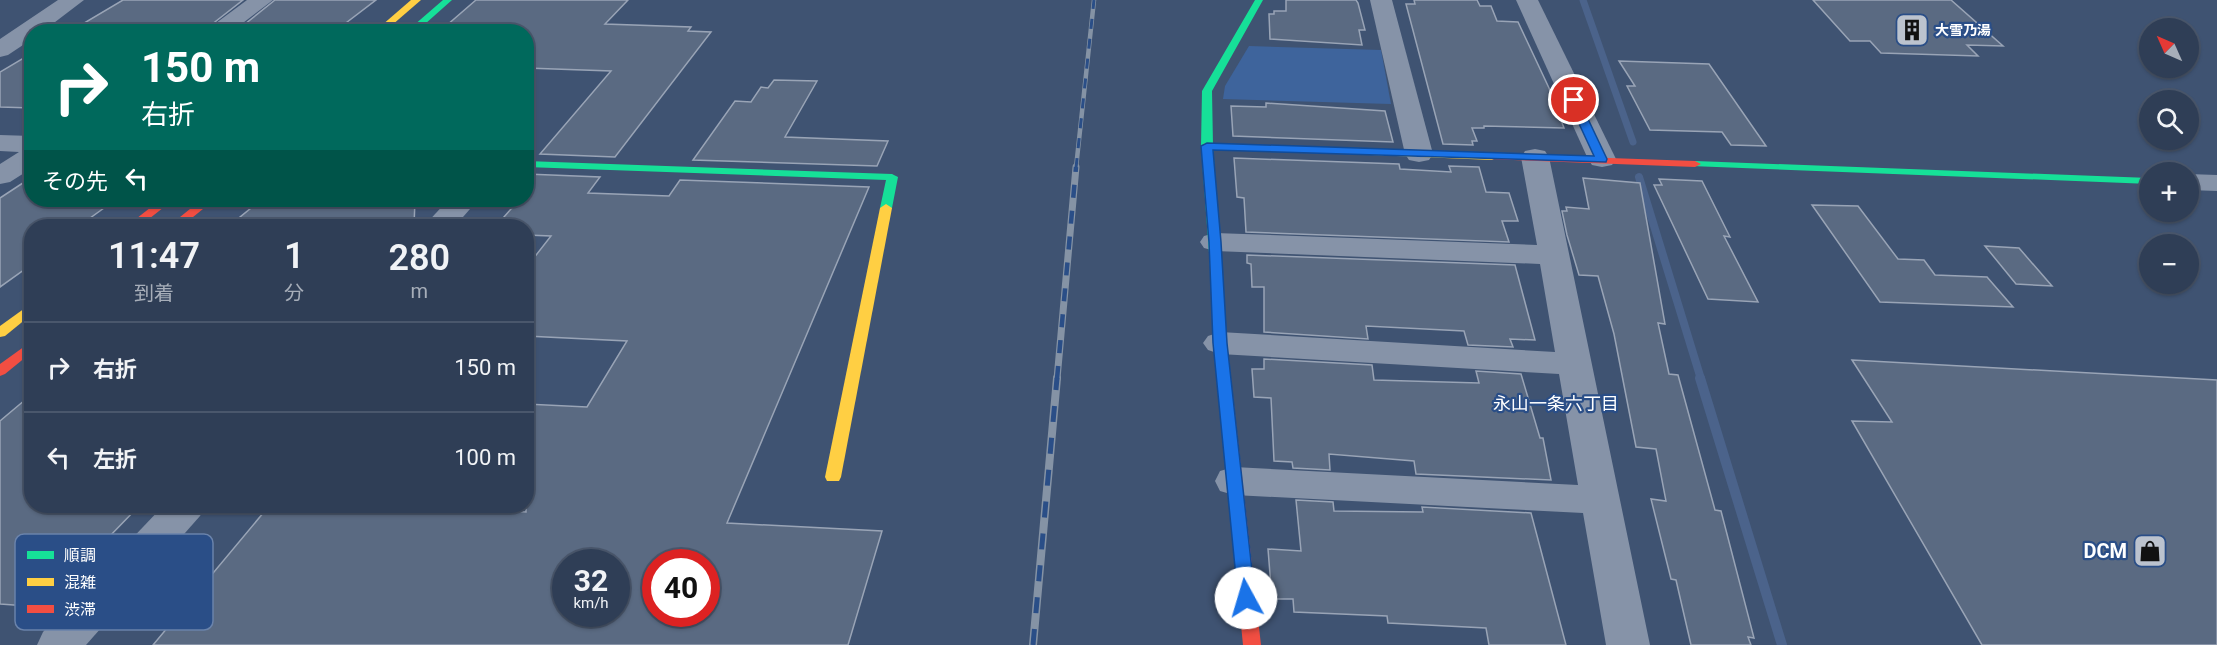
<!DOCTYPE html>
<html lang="ja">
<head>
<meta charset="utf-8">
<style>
	body { margin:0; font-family:Roboto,"Noto Sans JP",sans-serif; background:#37455c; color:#f1f3f6; height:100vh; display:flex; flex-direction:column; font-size:22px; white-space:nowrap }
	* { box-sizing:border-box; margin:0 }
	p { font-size:20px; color:#a7aeb9 }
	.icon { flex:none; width:33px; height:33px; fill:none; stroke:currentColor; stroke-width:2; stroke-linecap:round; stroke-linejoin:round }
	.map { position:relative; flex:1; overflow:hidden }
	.sheet { position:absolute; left:24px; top:219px; width:510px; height:294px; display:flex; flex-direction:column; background:#2f3e56; border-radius:24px; box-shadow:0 2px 4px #0004,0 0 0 2px #4a576c }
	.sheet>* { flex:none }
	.banner { position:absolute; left:24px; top:24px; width:510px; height:183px; border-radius:24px; box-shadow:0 2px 4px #0004,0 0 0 2px #4a576c; background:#00695c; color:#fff; overflow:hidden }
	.needle { width:39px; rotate:315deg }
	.buttons { position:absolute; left:2139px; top:18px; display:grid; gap:12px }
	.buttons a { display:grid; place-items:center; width:60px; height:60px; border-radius:50%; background:#2f3e56; box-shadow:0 2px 4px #0004,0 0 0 2px #4a576c; font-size:30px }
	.speed { position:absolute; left:552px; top:549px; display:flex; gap:12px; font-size:30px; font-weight:700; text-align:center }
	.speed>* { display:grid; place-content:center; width:78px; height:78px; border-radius:50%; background:#2f3e56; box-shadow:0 2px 4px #0004,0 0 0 2px #4a576c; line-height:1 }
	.speed small { font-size:15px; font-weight:400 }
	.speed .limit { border:9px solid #d22; background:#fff; color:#111 }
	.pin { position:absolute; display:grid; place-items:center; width:51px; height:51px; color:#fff; margin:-26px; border:3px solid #fff; border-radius:50%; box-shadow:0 2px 6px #0007 }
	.me { position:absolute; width:66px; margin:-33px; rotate:354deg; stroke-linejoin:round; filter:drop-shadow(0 0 4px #0008) }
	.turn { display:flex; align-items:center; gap:21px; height:126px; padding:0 18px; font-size:27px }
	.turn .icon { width:78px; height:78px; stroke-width:2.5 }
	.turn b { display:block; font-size:42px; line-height:51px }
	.then { display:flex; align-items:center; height:57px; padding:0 18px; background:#0003; gap:12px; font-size:22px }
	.eta { display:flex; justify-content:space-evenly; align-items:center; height:102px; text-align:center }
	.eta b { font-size:36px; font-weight:600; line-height:42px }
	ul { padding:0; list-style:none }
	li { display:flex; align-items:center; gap:18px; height:90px; padding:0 18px; border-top:2px solid #4a576c }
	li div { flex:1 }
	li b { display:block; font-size:22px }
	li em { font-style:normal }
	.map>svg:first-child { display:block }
</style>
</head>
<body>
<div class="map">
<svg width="2217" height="645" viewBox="0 0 2217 645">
	<rect width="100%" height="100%" fill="#3f5372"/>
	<polygon fill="#3e649c" points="1249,46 1381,50 1391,104 1223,99 1225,86"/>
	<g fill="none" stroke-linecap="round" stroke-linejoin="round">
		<polyline stroke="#4b638b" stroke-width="7" points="1583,0 1633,142"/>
		<polyline stroke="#4b638b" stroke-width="8" points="1639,177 1701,379"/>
		<polyline stroke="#4b638b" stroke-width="10" points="1700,378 1782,645"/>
	</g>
	<g fill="#5a6a82" stroke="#99a4b6" stroke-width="1.5" fill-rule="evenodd">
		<polygon points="123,0 243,0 202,32 69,32"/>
		<polygon points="275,0 376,0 334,32 235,32"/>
		<polygon points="476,0 628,0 605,24 691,27 688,31 711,32 615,157 540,154 611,71 526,68 526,32 439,32"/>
		<polygon points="1286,0 1356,0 1358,3 1365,30 1359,30 1362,45 1270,39 1269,14 1274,14 1274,11 1286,11"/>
		<polygon points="1414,0 1477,0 1480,6 1491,6 1497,21 1518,22 1549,88 1564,128 1484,126 1484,128 1472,128 1477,141 1472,141 1473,145 1443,144 1406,4 1415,4"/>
		<polygon points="1813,0 1951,0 2003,46 1967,45 1978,56 1881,53 1870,41 1850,41"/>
		<polygon points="32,53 32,108 0,107 0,72"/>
		<polygon points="1619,61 1709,64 1766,146 1731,145 1722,132 1650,130 1627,86 1635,86"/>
		<polygon points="774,80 817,81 785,137 888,141 877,166 693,160 735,101 751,102 761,87 768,88"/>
		<polygon points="1266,103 1385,111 1393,142 1233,136 1231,106 1266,107"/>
		<polygon points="1234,158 1399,164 1400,169 1451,172 1449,166 1479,167 1486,192 1509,193 1518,221 1502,221 1509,242 1246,232 1244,198 1237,197"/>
		<path d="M526 174 600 177 588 193 669 196 680 180 869 187 727 523 882 531 848 645H153L269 506H408L526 512V404L587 407 627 341 526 336V268L551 236 526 235V226H496L519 200H526ZM566 562H616V614H566ZM656 562H706V614H656Z"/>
		<polygon points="32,177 32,200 115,200 79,226 32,226 32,264 0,287 0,198"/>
		<polygon points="1583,178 1640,183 1665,324 1658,323 1669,374 1678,375 1715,510 1721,511 1754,638 1748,637 1751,645 1691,645 1676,580 1671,579 1651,499 1666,501 1656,449 1636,447 1614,334 1598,276 1579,275 1567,235 1562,211 1567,211 1566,207 1589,209"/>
		<polygon points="1659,179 1702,181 1730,237 1724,236 1758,302 1708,299 1654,185 1662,185"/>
		<polygon points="261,200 415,200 414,226 229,226"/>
		<polygon points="1812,205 1858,206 1898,259 1924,260 1935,275 1987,277 2013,307 1880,302"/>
		<polygon points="1985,246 2019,248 2052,286 2016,284"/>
		<polygon points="1247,255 1515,265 1535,340 1510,339 1513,347 1468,345 1464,331 1366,326 1368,339 1264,332 1264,287 1252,287 1251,264 1247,263"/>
		<polygon points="1264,359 1372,365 1374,380 1479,383 1476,371 1521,374 1540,438 1543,438 1551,480 1416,474 1414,461 1329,454 1330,470 1293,468 1292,462 1274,461 1271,398 1254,397 1252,369 1264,369"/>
		<polygon points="1852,360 2217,380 2217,645 1982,645 1852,421 1892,422"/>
		<polygon points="32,394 32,506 139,506 41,607 0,604 0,421"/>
		<polygon points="1296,500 1333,502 1334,511 1423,512 1422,507 1531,513 1566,645 1489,645 1486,628 1388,623 1387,616 1294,612 1293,599 1272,599 1268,549 1301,551"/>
	</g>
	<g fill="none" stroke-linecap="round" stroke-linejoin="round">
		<g fill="#8693a8" fill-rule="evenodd">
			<polygon points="58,0 84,0 42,32 32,32 32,39 8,55 0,57 0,39"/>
			<polygon points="247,0 273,0 231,32 204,32"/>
			<polygon points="1370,0 1392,0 1433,154 1429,160 1419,162 1409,160 1405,154"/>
			<polygon points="1516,0 1538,0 1616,159 1612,165 1602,167 1592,165 1588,159"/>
			<polygon points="0,135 32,136 32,168 10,182 0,184 0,164 19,152 0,151"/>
			<polygon points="1535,149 1545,151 1549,157 1650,645 1606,645 1583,513 1234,495 1220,491 1215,481 1220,471 1234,467 1578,485 1559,374 1220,354 1208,350 1203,343 1208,336 1220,332 1555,352 1540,264 1215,251 1204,248 1200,242 1204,236 1215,233 1537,245 1521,157 1525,151"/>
			<polygon points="2188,174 2217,175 2217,191 2188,190"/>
			<polygon points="448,200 478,200 455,226 424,226"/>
			<polygon points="163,506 206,506 200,516 86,645 37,645 43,632"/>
		</g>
		<g fill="#16e098" fill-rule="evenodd">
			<polygon points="443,0 452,0 416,32 406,32"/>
			<polygon points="1255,0 1263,0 1212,91 1213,146 1222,266 1216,270 1210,266 1201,146 1202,91"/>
			<polygon points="526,161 892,174 898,177 892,208 886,212 880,208 886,180 526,167"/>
			<polygon points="1695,161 2150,178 2150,184 1691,166 1689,164"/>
		</g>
		<g fill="#ffcf43" fill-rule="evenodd">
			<polygon points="411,0 421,0 384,32 374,32"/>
			<polygon points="1207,143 1492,154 1498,157 1492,160 1203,148 1203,144"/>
			<polygon points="886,204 892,208 841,477 839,481 827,481 825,477 880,208"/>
			<polygon points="32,303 32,314 5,336 0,337 0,326"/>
		</g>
		<g fill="#f24e42" fill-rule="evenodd">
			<polygon points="1492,154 1695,161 1701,164 1695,167 1488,159 1488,155"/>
			<polygon points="160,200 173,200 140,226 127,226"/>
			<polygon points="201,200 214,200 182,226 169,226"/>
			<polygon points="1216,262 1222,266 1227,343 1261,645 1243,645 1213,343 1210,266"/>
			<polygon points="32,341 32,352 5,374 0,376 0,364"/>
		</g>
		<defs>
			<polyline id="rail-far2" points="1076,168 1094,0"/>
			<polyline id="rail-far1" points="1057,379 1076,167"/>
			<polyline id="rail" points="1033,645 1057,378"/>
		</defs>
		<use href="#rail-far2" stroke="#8593a5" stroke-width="4.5"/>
		<use href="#rail-far1" stroke="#8593a5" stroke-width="7"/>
		<use href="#rail" stroke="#8593a5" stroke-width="8"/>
		<use href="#rail-far2" stroke="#2a4e87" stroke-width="3" stroke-dasharray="10" stroke-linecap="butt"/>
		<use href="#rail-far1" stroke="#2a4e87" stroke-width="4.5" stroke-dasharray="13" stroke-linecap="butt"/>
		<use href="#rail" stroke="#2a4e87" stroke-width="5" stroke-dasharray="16" stroke-linecap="butt"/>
	</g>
	<polygon fill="#1a73e8" stroke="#114b97" stroke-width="1.5" points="1574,96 1579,100 1607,159 1606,162 1213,150 1221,242 1227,343 1255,598 1253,603 1246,605 1240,603 1238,598 1213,343 1209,242 1201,146 1207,143 1594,156 1568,100"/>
	<defs>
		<symbol id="building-square" viewBox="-11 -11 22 22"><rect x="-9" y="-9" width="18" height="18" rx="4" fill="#bcc3ce" stroke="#2a4e87"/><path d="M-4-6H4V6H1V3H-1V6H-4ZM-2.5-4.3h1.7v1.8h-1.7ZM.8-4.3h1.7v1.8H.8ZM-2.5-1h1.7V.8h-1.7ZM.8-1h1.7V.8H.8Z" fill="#111"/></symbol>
		<symbol id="shop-square" viewBox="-11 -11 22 22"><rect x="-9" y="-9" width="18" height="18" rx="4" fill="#bcc3ce" stroke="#2a4e87"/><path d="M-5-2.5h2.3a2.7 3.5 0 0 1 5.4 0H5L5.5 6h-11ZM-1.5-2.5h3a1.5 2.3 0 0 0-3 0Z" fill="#111"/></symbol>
	</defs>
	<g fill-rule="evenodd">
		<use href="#building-square" x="1893" y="11" width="38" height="38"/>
		<use href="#shop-square" x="2131" y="532" width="38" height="38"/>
	</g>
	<g text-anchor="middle" stroke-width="4.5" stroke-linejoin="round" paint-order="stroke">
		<g font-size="14" font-weight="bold" fill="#fff" stroke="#2a4e87" text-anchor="start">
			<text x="1935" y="35">大雪乃湯</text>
		</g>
		<g font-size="18" fill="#fff" stroke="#2a4e87">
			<text x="1556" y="410">永山一条六丁目</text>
		</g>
		<g font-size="20" font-weight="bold" fill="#fff" stroke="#2a4e87" text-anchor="end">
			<text x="2127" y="558">DCM</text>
		</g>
	</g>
	<rect x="15" y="534" width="198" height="96" rx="9" fill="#2a4e87" stroke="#6a83ab" stroke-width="1.5"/>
	<rect x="27" y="551" width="27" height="8" fill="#16e098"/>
	<rect x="27" y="578" width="27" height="8" fill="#ffcf43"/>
	<rect x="27" y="605" width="27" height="8" fill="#f24e42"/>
	<g font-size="16" fill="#fff">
		<text x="64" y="561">順調</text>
		<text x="64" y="588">混雑</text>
		<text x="64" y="615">渋滞</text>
	</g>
</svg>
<div class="buttons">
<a><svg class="needle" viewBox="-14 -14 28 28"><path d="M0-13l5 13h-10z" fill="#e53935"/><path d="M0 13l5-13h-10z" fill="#a7aeb9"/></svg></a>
<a><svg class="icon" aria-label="search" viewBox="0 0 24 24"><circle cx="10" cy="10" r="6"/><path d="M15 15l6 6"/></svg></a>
<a>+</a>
<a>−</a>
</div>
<div class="speed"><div>32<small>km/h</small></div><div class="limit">40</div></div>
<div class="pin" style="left:1574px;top:100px;background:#d93025"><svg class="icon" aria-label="arrive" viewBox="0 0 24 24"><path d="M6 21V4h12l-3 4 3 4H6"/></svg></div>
<svg class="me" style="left:1246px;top:598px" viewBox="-20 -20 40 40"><circle r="19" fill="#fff"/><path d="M0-13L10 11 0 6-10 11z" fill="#1a73e8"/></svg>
<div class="banner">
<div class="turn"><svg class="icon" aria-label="right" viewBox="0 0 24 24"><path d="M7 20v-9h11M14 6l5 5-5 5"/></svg><div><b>150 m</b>右折</div></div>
<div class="then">その先<svg class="icon" aria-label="left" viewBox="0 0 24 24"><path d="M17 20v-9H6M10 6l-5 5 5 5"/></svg></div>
</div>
<section class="sheet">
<div class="eta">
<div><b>11:47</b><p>到着</p></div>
<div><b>1</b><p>分</p></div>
<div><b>280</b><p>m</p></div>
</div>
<ul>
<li><svg class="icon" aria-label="right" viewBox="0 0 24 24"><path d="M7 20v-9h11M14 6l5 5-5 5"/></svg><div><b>右折</b></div><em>150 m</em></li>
<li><svg class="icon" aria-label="left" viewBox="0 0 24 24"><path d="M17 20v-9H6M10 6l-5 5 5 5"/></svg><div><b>左折</b></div><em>100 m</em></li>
</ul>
</section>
</div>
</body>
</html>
